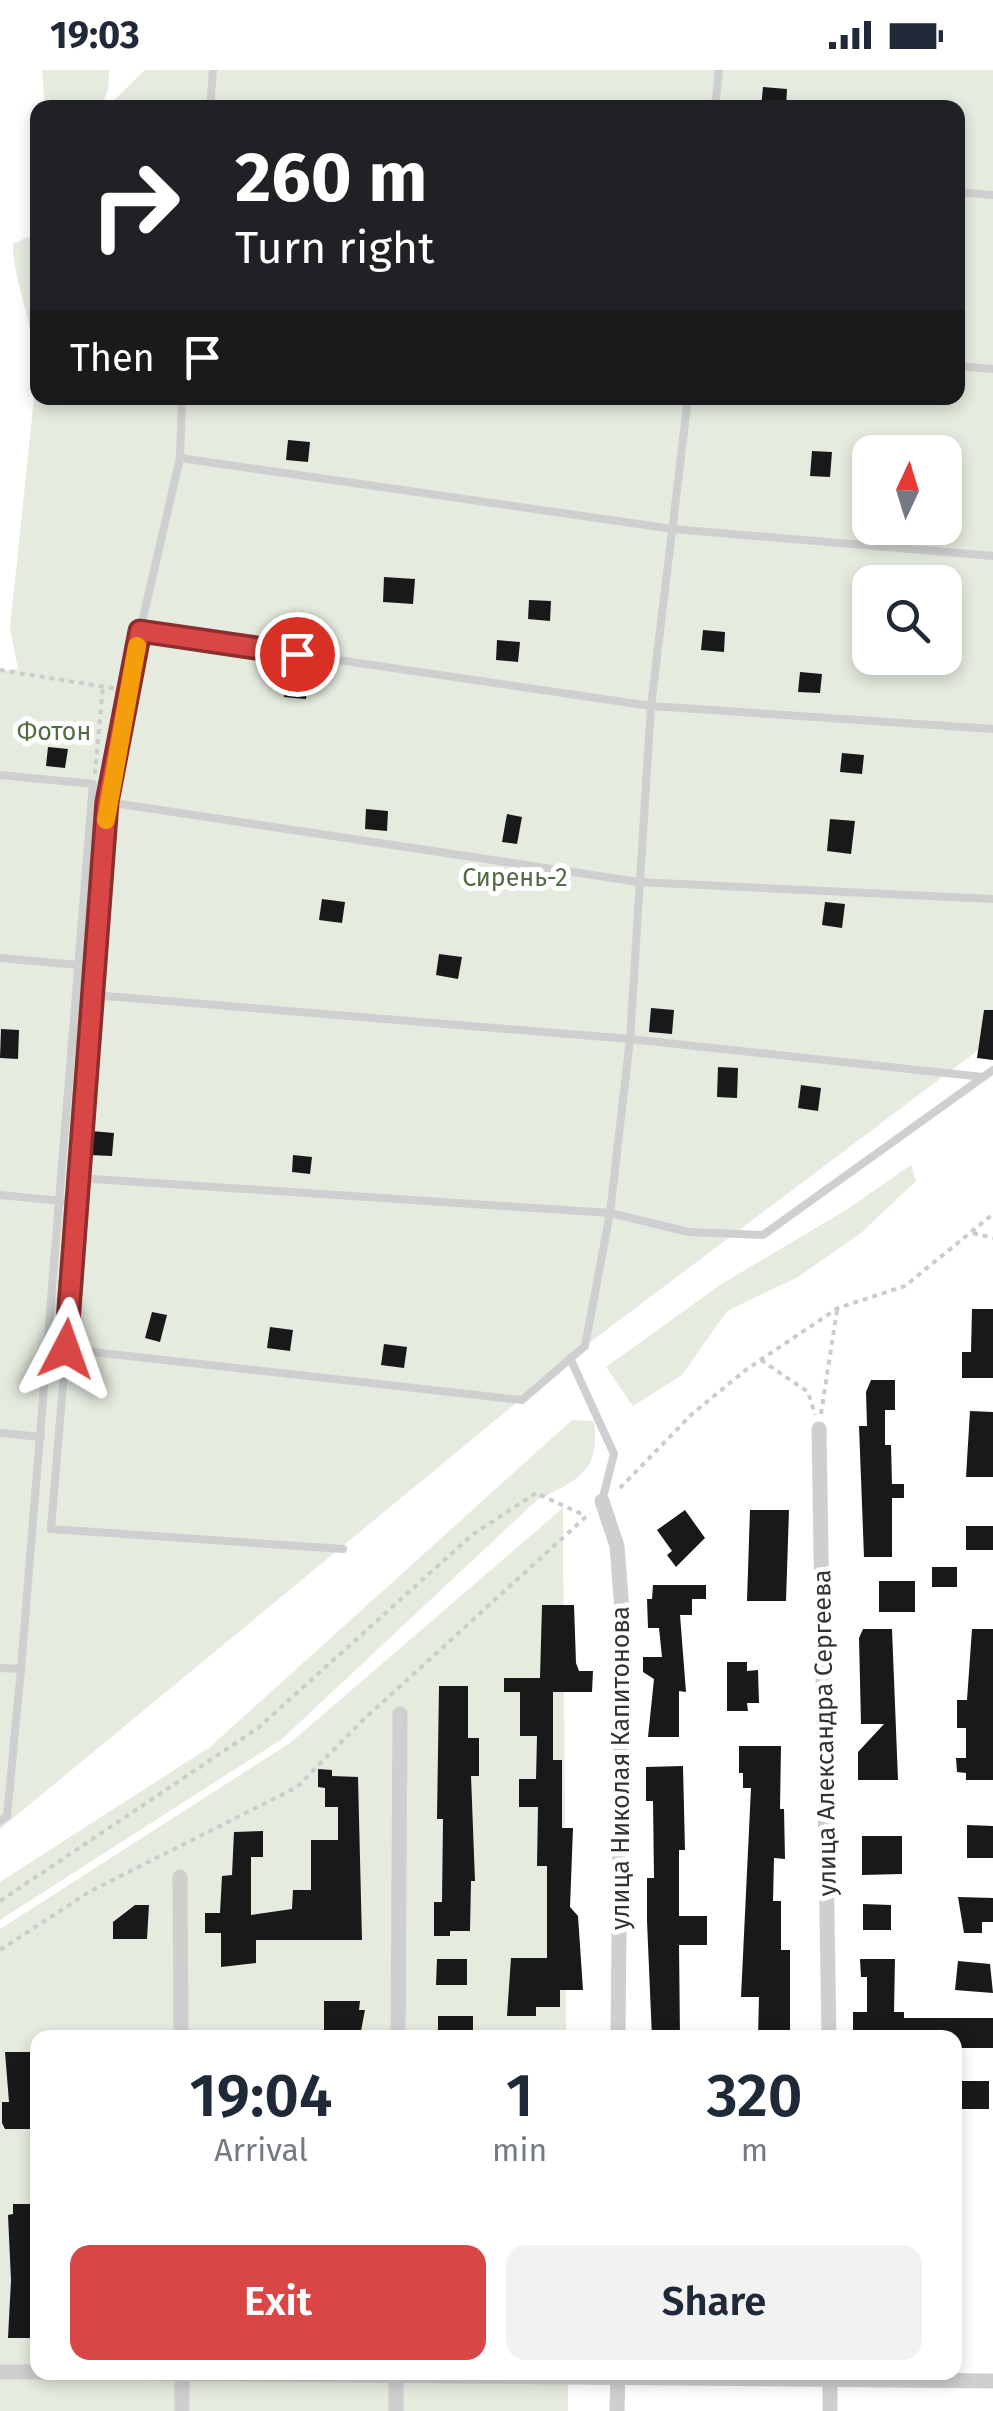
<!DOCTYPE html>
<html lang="en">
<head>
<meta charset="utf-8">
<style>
	body { margin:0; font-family:"Fira Sans",sans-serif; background:#f2f2f3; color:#1f2937; height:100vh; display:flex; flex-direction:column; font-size:38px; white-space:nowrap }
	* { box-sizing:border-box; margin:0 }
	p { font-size:32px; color:#747a83 }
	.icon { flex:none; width:55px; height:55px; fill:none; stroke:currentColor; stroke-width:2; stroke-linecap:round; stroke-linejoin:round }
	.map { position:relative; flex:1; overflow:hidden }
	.details { position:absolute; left:30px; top:1960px; width:932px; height:350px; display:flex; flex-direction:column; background:#fff; border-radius:20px; box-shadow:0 5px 15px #0003 }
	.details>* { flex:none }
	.top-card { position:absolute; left:30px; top:30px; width:935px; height:305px; border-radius:20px; box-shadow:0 5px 15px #0003; background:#202124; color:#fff; overflow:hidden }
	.needle { width:65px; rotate:4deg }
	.fabs { position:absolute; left:852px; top:365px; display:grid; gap:20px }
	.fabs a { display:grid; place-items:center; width:110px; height:110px; border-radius:20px; background:#fff; box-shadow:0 5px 15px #0003; font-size:50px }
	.pin { position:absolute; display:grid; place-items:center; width:85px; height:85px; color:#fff; margin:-42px; border:5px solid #fff; border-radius:50%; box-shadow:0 2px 10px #0007 }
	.me { position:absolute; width:110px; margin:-55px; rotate:4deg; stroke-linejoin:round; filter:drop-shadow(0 0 8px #0008) }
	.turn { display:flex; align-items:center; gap:35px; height:210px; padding:0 40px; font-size:45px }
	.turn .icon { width:130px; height:130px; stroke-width:2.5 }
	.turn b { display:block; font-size:70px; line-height:85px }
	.then { display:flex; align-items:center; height:95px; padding:0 40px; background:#0003; gap:20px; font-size:38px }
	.eta { display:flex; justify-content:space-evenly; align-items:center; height:170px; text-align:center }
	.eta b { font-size:60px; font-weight:600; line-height:70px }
	.action { display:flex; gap:20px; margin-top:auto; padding:20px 40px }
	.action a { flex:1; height:115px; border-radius:20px; background:#d84646; color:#fff; font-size:40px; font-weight:600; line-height:115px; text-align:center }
	.action a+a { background:#f2f2f3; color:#1f2937 }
	.status { display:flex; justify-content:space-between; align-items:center; height:70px; padding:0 50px; background:#fff; direction:ltr }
	.status svg { height:28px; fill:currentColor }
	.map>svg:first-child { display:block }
</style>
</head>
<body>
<div class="status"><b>19:03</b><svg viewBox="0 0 49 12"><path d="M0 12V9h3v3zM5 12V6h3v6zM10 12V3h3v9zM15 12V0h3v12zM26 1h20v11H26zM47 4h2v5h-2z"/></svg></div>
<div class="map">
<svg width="993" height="2341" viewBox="0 0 993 2341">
	<rect width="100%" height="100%" fill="#fff"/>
	<g fill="#e5ebdf" fill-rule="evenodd">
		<polygon points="42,0 109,0 108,20 101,37 45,37"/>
		<path d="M145 0H993V969L585 1276 0 1759V601L18 599 10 558 34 328C27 312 34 292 32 274 29 240 13 208 13 174L27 167 37 171 38 328H958V38L107 37ZM870 382H945V458H870ZM870 512H945V588H870Z"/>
		<polygon points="911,1095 916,1111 861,1163 798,1207 727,1241 682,1305 633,1336 606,1297 720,1215 846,1140"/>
		<path d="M572 1350 594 1351C600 1402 579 1409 537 1430L282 1669 0 1850V1812L210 1677Z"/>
		<polygon points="563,1438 566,1967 38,1968 38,2302 568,2303 568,2341 0,2341 0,1859 290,1673"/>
	</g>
	<g fill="#191919">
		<polygon points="763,17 787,19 786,38 761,38"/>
		<polygon points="288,370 310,372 308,392 286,390"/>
		<polygon points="812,381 832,382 830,407 810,406"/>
		<polygon points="384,507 415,509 413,534 383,532"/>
		<polygon points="529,530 551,531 550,551 528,549"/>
		<polygon points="703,560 725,562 724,582 701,580"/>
		<polygon points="497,570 520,572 518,592 496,590"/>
		<polygon points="800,602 822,604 820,623 798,622"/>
		<polygon points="286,607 308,609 306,629 284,627"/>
		<polygon points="48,677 68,679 65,698 46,696"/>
		<polygon points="842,683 864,685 862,704 840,702"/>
		<polygon points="366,739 388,741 387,761 365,759"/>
		<polygon points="507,744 522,747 517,774 502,772"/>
		<polygon points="830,749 855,751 851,784 827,781"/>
		<polygon points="322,829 345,832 342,853 319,850"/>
		<polygon points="825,832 845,834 842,858 822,855"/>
		<polygon points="439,884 462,887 458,909 436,905"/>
		<polygon points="651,938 674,940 672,964 649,962"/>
		<polygon points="984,940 993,940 993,990 977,988"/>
		<polygon points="1,959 19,960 18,989 0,988"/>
		<polygon points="718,997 738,998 737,1028 717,1027"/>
		<polygon points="801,1015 821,1018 818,1041 798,1038"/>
		<polygon points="91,1061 114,1063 112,1086 89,1085"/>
		<polygon points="293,1085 312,1087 310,1104 292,1102"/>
		<polygon points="972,1239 993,1239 993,1308 962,1308 962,1282 971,1282"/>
		<polygon points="152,1242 167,1245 160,1272 145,1268"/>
		<polygon points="270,1257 293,1260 290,1281 267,1278"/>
		<polygon points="384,1274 407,1277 404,1298 381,1295"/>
		<polygon points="871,1310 895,1310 895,1340 885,1340 885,1375 891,1375 892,1414 904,1414 904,1428 892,1428 892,1487 864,1487 859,1356 867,1356 866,1322"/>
		<polygon points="970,1341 993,1342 993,1407 966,1407"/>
		<polygon points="685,1440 705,1468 676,1497 667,1485 672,1481 657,1460"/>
		<polygon points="750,1440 789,1440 786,1531 747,1531"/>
		<rect x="966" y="1456" width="27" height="24"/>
		<rect x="932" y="1497" width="25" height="20"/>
		<rect x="879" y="1511" width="36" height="31"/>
		<polygon points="653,1515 706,1515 706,1529 692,1529 692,1545 680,1545 686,1622 679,1621 679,1667 648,1667 654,1609 643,1602 643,1587 662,1587 659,1558 648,1558 647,1529 652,1529"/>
		<polygon points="542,1535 574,1535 576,1593 579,1601 593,1601 592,1622 553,1622 553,1690 562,1690 562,1758 573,1758 570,1837 578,1846 583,1920 560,1920 560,1937 536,1937 536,1946 507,1946 511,1888 547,1888 547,1796 537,1796 538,1737 519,1737 519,1709 536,1709 537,1666 520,1666 520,1622 504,1622 504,1608 540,1608"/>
		<polygon points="863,1559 892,1559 898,1710 858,1710 858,1682 884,1654 861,1654 859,1568"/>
		<polygon points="972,1559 993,1559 993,1710 966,1710 966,1703 957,1702 956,1688 966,1688 966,1658 957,1658 957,1630 967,1630"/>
		<polygon points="727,1592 747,1592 747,1601 758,1600 759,1633 747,1633 748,1641 727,1641"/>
		<polygon points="439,1616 468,1616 468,1668 479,1668 479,1706 471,1706 475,1811 471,1811 470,1861 450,1861 450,1866 434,1866 434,1832 442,1832 443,1749 437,1749"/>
		<polygon points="739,1676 781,1676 780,1739 784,1739 785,1789 774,1788 773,1831 781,1831 781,1880 790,1880 790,1968 758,1968 759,1927 741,1927 751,1718 743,1718 743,1703 739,1703"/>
		<polygon points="683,1696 685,1780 679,1780 679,1846 707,1846 707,1875 679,1875 680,1968 652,1968 647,1851 647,1808 654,1808 653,1731 646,1731 646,1697"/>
		<polygon points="318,1699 332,1700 332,1706 358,1707 362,1870 256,1870 256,1893 221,1897 221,1863 205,1863 205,1843 220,1843 222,1806 232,1805 234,1762 263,1761 263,1787 251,1787 251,1845 292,1839 293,1820 311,1820 311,1770 338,1770 338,1737 325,1737 325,1718 318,1717"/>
		<polygon points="967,1755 993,1756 993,1788 967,1788"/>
		<polygon points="862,1766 902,1766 902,1804 862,1805"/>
		<polygon points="958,1827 993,1828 993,1852 982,1852 982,1863 964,1863"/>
		<polygon points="863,1834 891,1835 891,1860 863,1860"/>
		<polygon points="135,1835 149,1835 147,1869 113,1869 113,1852"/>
		<polygon points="437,1889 467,1889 467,1915 436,1915"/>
		<polygon points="860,1889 895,1889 894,1942 904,1942 904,1948 993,1948 993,1978 956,1978 957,1967 871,1968 871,1962 853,1962 853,1942 867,1942 867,1907 861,1907"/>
		<polygon points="958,1891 990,1894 993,1923 955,1920"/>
		<polygon points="324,1931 360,1931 359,1940 365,1940 360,1966 324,1966"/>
		<rect x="438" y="1946" width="35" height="22"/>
		<polygon points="5,1982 38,1982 38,2059 5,2059 2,2053 2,2032 9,2032"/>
		<rect x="958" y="2011" width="31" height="28"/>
		<polygon points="13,2134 38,2134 38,2268 8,2268 11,2210 8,2145 13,2144"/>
	</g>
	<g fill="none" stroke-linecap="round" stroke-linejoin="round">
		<g stroke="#ccc" stroke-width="4" stroke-dasharray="5 5" stroke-linecap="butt">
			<polyline points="0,600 118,619"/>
			<polyline points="95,704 103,615"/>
			<polyline points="973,1163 993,1168"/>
			<polyline points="761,1290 808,1322 815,1345"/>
			<polyline points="821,1344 837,1240"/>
			<polyline points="620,1418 692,1344 747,1299 838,1238 905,1216 993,1144"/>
			<polyline points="0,1831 258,1658 472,1465 536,1423 586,1446"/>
			<polyline points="0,1880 89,1822 297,1717 362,1651 590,1443"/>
		</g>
		<g stroke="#cfcfcf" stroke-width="8">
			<polyline points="210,38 213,0"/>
			<polyline points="715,38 719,0"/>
			<polyline points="958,122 993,125"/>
			<polyline points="958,296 993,299"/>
			<polyline points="182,328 180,388 140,561 107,732 66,1279 522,1330 585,1276 610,1143 630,969 651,636 688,328"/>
			<polyline points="180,388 673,459 993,486"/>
			<polyline points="140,561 651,636 993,659"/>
			<polyline points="0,705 93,714 21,1599 7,1746 0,1751"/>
			<polyline points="107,732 639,812 993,829"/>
			<polyline points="0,888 78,895"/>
			<polyline points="93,925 630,969 983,1007"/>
			<polyline points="78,1108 610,1143 689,1162 763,1165 993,1000"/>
			<polyline points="0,1125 62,1131"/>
			<polyline points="66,1279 51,1459 343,1479"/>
			<polyline points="570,1288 614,1384 602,1431"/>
			<polyline points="0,1363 41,1367"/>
			<polyline points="0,1598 21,1599"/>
		</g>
		<g stroke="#cfcfcf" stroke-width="15">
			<polyline points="819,1359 829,1968"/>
			<polyline points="602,1431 617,1476 622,1541 618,1968"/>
			<polyline points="180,1807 181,1968"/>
			<polyline points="398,1968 400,1644"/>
			<polyline points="0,2302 38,2302"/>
			<polyline points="40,2302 993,2311"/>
			<polyline points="182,2302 182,2341"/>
			<polyline points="396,2341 396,2302"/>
			<polyline points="617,2341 618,2302"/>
			<polyline points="830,2341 830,2302"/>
		</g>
	</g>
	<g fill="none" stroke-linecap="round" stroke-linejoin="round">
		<defs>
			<polyline id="route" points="66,1279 107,732 140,561 297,584"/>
		</defs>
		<use href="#route" stroke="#8c2e2e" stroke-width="25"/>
		<use href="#route" stroke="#d84646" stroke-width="18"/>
		<polyline stroke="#f59e0b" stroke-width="18" points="106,750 137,576"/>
	</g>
	<g text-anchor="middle" stroke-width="10" stroke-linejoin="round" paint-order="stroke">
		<g font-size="25" fill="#536b42" stroke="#fff">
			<text x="54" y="670">Фотон</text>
			<text x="515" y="816">Сирень-2</text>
		</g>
		<g font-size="25" fill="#323232" stroke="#fff">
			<text transform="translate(824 1663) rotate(-91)" y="9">улица Александра Сергеева</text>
			<text transform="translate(620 1698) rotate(-90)" y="9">улица Николая Капитонова</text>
		</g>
	</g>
</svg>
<div class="fabs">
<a><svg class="needle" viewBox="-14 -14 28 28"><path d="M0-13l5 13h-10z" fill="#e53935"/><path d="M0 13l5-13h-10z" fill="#747a83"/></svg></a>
<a><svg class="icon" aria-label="search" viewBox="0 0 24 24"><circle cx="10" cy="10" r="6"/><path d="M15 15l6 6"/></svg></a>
</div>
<div class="pin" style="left:297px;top:584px;background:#d93025"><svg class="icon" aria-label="arrive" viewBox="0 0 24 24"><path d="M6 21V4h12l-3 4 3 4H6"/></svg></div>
<svg class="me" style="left:66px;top:1279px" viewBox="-20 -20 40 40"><path d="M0-17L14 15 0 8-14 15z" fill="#d84646" stroke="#fff" stroke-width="4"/></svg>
<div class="top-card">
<div class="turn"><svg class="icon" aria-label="right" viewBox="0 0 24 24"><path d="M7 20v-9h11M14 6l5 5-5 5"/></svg><div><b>260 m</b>Turn right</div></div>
<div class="then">Then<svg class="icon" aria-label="arrive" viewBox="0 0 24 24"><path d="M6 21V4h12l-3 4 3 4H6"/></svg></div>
</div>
<section class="details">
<div class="eta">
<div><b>19:04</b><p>Arrival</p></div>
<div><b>1</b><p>min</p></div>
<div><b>320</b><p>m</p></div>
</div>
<div class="action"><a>Exit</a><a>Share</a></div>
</section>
</div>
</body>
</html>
